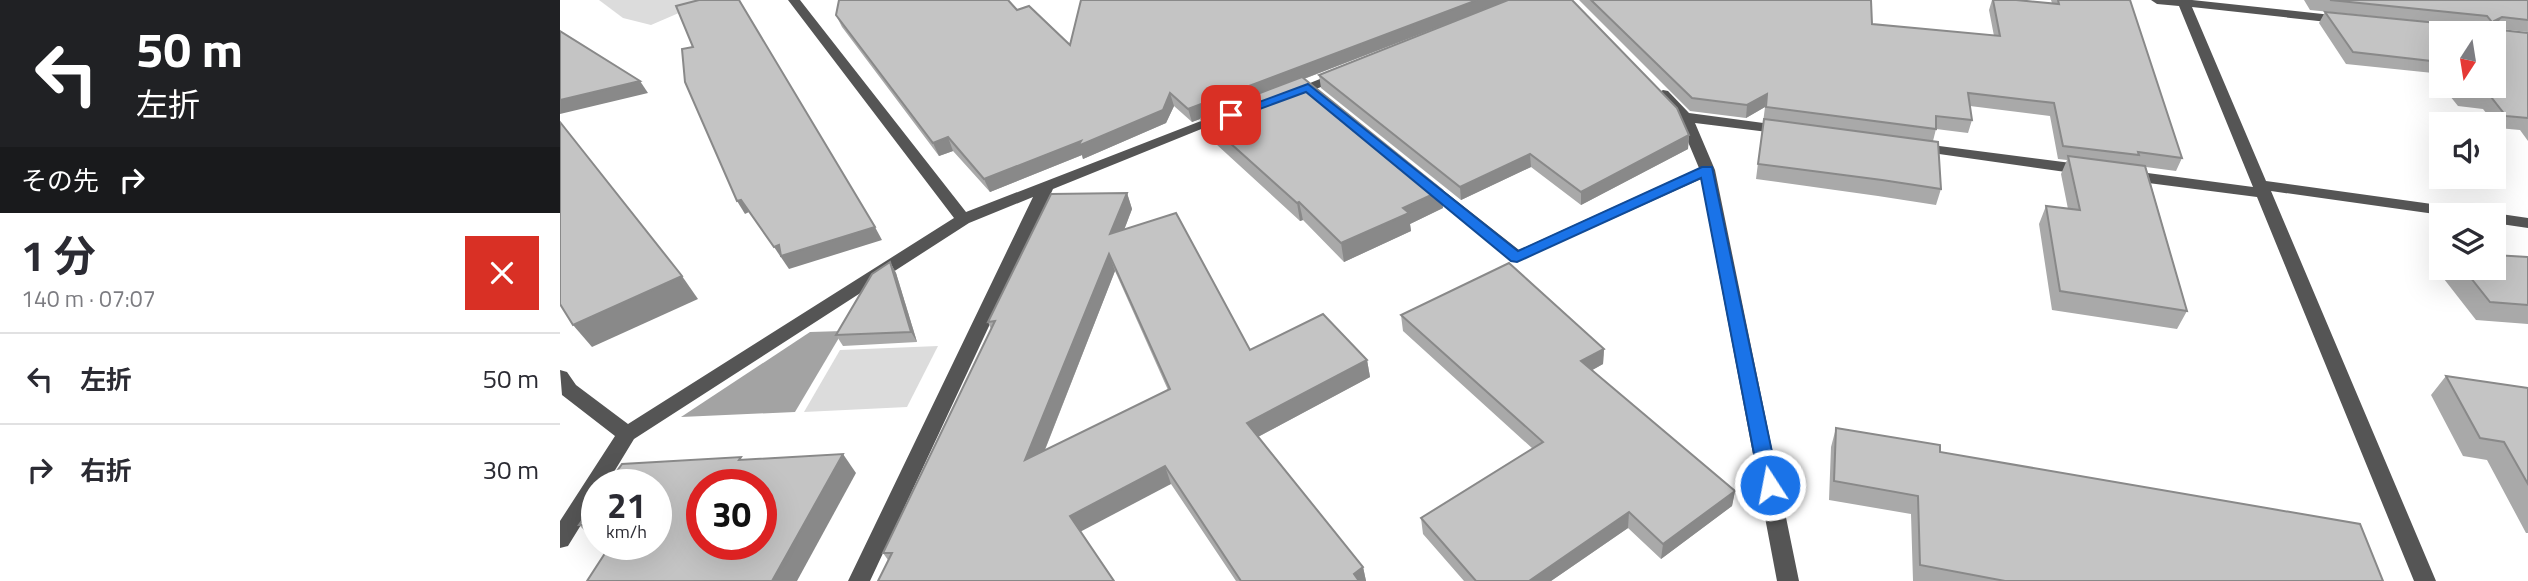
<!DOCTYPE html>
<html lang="ja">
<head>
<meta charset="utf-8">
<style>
	body { margin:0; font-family:"Titillium Web","Noto Sans JP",sans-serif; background:#f2f2f3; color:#2b2b33; height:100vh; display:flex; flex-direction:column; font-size:26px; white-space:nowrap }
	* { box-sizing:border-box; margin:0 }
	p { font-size:23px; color:#7c7c81 }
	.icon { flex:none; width:38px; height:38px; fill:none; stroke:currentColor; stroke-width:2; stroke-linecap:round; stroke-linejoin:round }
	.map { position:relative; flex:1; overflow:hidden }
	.sheet { display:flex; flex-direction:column; background:#fff; width:560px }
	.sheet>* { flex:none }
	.top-card { background:#202124; color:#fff; overflow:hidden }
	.needle { width:46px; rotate:192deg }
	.controls { position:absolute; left:1869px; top:21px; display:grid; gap:14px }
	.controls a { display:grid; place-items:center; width:77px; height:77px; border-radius:0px; background:#fff; box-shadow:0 7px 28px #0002; font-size:35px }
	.speed { position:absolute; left:21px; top:469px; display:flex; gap:14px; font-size:35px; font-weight:700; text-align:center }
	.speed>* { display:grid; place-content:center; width:91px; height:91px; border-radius:50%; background:#fff; box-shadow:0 7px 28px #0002; line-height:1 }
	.speed small { font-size:18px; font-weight:400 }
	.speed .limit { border:10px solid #d22; background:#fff; color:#111 }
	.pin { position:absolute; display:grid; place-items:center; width:60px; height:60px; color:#fff; margin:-30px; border-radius:14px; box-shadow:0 4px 10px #0006 }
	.me { position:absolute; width:77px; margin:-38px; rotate:349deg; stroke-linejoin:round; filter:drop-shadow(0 0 5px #0008) }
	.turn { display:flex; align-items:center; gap:24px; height:147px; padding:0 21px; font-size:32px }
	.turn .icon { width:91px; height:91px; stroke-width:2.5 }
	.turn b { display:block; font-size:49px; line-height:60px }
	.then { display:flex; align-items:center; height:66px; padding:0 21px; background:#0003; gap:14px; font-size:26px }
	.round { display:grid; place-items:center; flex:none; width:74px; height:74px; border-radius:0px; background:#f2f2f3 }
	.head { display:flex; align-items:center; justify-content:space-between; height:119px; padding:0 21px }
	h1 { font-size:42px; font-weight:700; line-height:52px }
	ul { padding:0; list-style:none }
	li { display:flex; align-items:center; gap:21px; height:91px; padding:0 21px; border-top:2px solid #e1e1e2 }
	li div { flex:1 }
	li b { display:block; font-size:26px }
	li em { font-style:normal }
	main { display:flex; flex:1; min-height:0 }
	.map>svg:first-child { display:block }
</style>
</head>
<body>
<main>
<section class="sheet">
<div class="top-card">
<div class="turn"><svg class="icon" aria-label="left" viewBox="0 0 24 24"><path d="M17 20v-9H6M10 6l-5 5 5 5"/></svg><div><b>50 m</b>左折</div></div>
<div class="then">その先<svg class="icon" aria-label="right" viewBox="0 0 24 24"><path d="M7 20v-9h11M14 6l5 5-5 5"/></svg></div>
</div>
<div class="head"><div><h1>1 分</h1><p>140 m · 07:07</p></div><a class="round" style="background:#d93025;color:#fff"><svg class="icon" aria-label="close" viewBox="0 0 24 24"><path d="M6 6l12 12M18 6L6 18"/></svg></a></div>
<ul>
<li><svg class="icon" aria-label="left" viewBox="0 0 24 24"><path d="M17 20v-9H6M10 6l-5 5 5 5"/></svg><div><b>左折</b></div><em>50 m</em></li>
<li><svg class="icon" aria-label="right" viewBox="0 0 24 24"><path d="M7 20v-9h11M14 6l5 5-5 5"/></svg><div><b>右折</b></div><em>30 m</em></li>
</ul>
</section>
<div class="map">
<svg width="1968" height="581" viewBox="0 0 1968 581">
	<rect width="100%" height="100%" fill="#fff"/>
	<g fill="#dcdcdc">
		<polygon points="39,0 149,0 91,25 63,18"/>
		<polygon points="378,346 347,407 244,412 280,350"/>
	</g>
	<polygon fill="#a3a3a3" points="283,331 235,412 121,417 250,332"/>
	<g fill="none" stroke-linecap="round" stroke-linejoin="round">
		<g fill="#555" fill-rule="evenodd">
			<polygon points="228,0 240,0 406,212 659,114 664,113 671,117 493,189 310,581 288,581 473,197 409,223 74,439 46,485 37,485 37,499 8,546 0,548 0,521 55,436 2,395 0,370 7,372 16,385 68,424 394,218"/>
			<polygon points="1591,0 1632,0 1790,17 1790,23 1786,24 1632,7 1706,181 1915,210 1923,215 1882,215 1711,191 1876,581 1854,581 1697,197 1565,180 1557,175 1565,170 1693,187 1619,6 1597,4"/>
			<polygon points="782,70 789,74 787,77 735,97 730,98 723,94"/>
			<polygon points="1103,90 1108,91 1129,113 1225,126 1232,130 1225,134 1135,123 1155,170 1239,581 1217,581 1141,179 957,262 951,261 856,182 859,179 869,179 959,250 1139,168 1118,118 1096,94"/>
			<polygon points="1356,143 1527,165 1535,170 1527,175 1351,150 1349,147 1351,144"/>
			<polygon points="1934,213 1968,218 1968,228 1934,223 1934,215 1928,215"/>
		</g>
	</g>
	<g fill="#a9a9a9" fill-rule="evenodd">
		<polygon points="1012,0 1129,135 1128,149 1021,205 971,167 901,200 761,88 759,75 925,9 744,79 883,208 850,224 851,231 784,262 743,220 740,221 644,133 640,119 632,122 614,106 606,123 523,159 522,155 430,192 393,151 379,156 282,27 276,15 457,10 510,45"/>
		<polygon points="1019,0 1311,0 1312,24 1434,36 1429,10 1432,0 1456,0 1492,3 1491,0 1570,0 1622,158 1616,171 1586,167 1627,311 1617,329 1492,310 1479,224 1486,206 1508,209 1501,174 1507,160 1498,159 1490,116 1410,106 1412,120 1408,133 1376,129 1373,141 1381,189 1376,205 1318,196 1196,179 1205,107 1186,118 1130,111"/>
		<polygon points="1744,0 1968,0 1968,32 1941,29 1941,30 1968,33 1968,141 1960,130 1938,128 1923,109 1898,106 1882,86 1934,86 1881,33 1881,84 1873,73 1786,64 1759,23 1765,12 1891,24 1750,10"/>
		<path d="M567 193 572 209 564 230 690 350 807 360 810 377 698 437 803 567 806 581H676L611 484 328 560 323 553 431 329 428 322ZM555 271 608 390 485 450Z"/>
		<polygon points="1968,257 1968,324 1916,320 1877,270 1881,265 1881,268 1934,268"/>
		<polygon points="330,262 336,273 357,342 283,346 276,335"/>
		<polygon points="841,315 1044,349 1043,364 1032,370 1175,491 1172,506 1101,559 1068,528 991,581 904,581 863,534 861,518 973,449 843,331"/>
		<polygon points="1886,376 1968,388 1968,533 1966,533 1927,460 1903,456 1871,395"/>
		<polygon points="1276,428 1380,452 1823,581 1353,581 1351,514 1269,500 1271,447"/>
		<polygon points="37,499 37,543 19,525"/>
	</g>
	<g fill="#898989">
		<polygon points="917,0 949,0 642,118 640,116 640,119 632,122 628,109"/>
		<polygon points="1942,17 1934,28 1934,21"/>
		<polygon points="80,81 88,93 0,114 0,100"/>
		<polygon points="610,93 614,106 606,123 523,159 522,155 430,192 424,179 521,141"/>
		<polygon points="1207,94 1205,107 1186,118 1187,105"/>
		<polygon points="1129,135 1128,149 1021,205 1021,192"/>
		<polygon points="388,137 393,151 379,156 373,143"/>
		<polygon points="970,154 971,167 901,200 900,187"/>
		<polygon points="882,190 883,208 850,224 851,231 784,262 781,243 843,208"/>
		<polygon points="567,193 572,209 556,251 550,234"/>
		<polygon points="181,200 189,212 185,214 177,201"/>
		<polygon points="739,202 743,220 740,221 737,203"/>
		<polygon points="315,227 322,240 229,269 214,247 219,245"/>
		<polygon points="549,254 555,271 474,477 465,460"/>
		<polygon points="330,262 336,273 357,342 351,332"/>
		<polygon points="122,276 138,299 32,347 13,325"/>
		<polygon points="1044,349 1043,364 1020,377 1021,361"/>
		<polygon points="807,360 810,377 692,440 687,423"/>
		<polygon points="283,454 296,473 237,581 212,581"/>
		<polygon points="605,466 611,484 518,533 510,516"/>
		<polygon points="1175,491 1172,506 1101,559 1103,544"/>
		<polygon points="1069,512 1068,528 991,581 969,581"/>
		<polygon points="803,567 806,581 795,581 794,574"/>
	</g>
	<g fill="#c4c4c4" stroke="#898989" stroke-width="2" fill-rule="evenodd">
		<polygon points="139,0 179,0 315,227 221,256 219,245 214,247 181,200 177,201 125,82 122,49 133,47 116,6"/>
		<polygon points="279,0 448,0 457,10 469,6 510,45 521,0 917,0 628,109 610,93 603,110 518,146 521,141 424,179 388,137 373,143 276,15"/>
		<polygon points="948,0 1012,0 1117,108 1129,135 1021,192 970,154 900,187 759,75"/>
		<polygon points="1031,0 1311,0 1312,24 1440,36 1433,0 1456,0 1499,4 1498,0 1570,0 1622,158 1578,152 1579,155 1503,146 1494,103 1408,93 1412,120 1376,116 1376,129 1206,107 1207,94 1187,105 1132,98"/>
		<polygon points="1770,0 1968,0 1968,20 1942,17 1934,21 1935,24 1939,24 1941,30 1968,33 1968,118 1946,116 1931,97 1906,95 1899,86 1934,86 1934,33 1881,33 1881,63 1880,62 1793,52 1765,12 1888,24 1928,24 1931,21 1927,16"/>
		<polygon points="0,31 80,81 0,100"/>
		<polygon points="742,77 882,190 843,208 849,213 781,243 739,202 737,203 640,116"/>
		<polygon points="1204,119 1378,142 1381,189 1322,180 1198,164"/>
		<polygon points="0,122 122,276 13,325 0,304"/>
		<polygon points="1508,156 1585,166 1627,311 1500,291 1486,206 1520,210"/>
		<path d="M567 193 550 234 616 213 690 350 763 314 807 360 687 423 803 567 794 574 799 581H681L605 466 510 516 554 581H318L332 553H323L435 321 428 322 491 194ZM549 254 610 389 465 460Z"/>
		<polygon points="1934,255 1968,257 1968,305 1930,302 1903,268 1934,268"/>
		<polygon points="330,262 351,332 276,335 312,274"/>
		<polygon points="949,263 1044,349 1021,361 1175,491 1103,544 1069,512 969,581 916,581 861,518 983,442 841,315"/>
		<polygon points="1886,376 1968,388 1968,484 1944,442 1920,438"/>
		<polygon points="1276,428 1380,445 1380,452 1800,524 1823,581 1445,581 1360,565 1358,496 1274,481"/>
		<path d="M283 454 212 581H27L51 544H96V485H47L62 464 181 457 179 460ZM142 485H201V544H142Z"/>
		<polygon points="37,499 37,524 19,525"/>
	</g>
	<polygon fill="#1a73e8" stroke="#114b97" stroke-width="2" points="748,84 958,251 1142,167 1152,167 1219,485 1217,490 1210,492 1203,490 1200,485 1141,178 957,262 951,261 746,92 675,118 666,118 664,115"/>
</svg>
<div class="controls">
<a><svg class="needle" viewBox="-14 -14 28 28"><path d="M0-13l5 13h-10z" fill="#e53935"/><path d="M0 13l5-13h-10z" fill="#7c7c81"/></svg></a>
<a><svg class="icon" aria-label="sound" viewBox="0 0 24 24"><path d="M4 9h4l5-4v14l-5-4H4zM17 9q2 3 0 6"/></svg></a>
<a><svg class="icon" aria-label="layers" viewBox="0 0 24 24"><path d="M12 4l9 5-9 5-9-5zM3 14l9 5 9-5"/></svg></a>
</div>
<div class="speed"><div>21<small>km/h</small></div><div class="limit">30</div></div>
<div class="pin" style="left:671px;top:115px;background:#d93025"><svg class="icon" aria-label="arrive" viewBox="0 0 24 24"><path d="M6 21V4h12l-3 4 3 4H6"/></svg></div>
<svg class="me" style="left:1210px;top:485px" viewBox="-20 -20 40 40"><circle r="17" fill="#1a73e8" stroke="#fff" stroke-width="3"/><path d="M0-11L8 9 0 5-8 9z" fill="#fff"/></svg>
</div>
</main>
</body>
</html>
